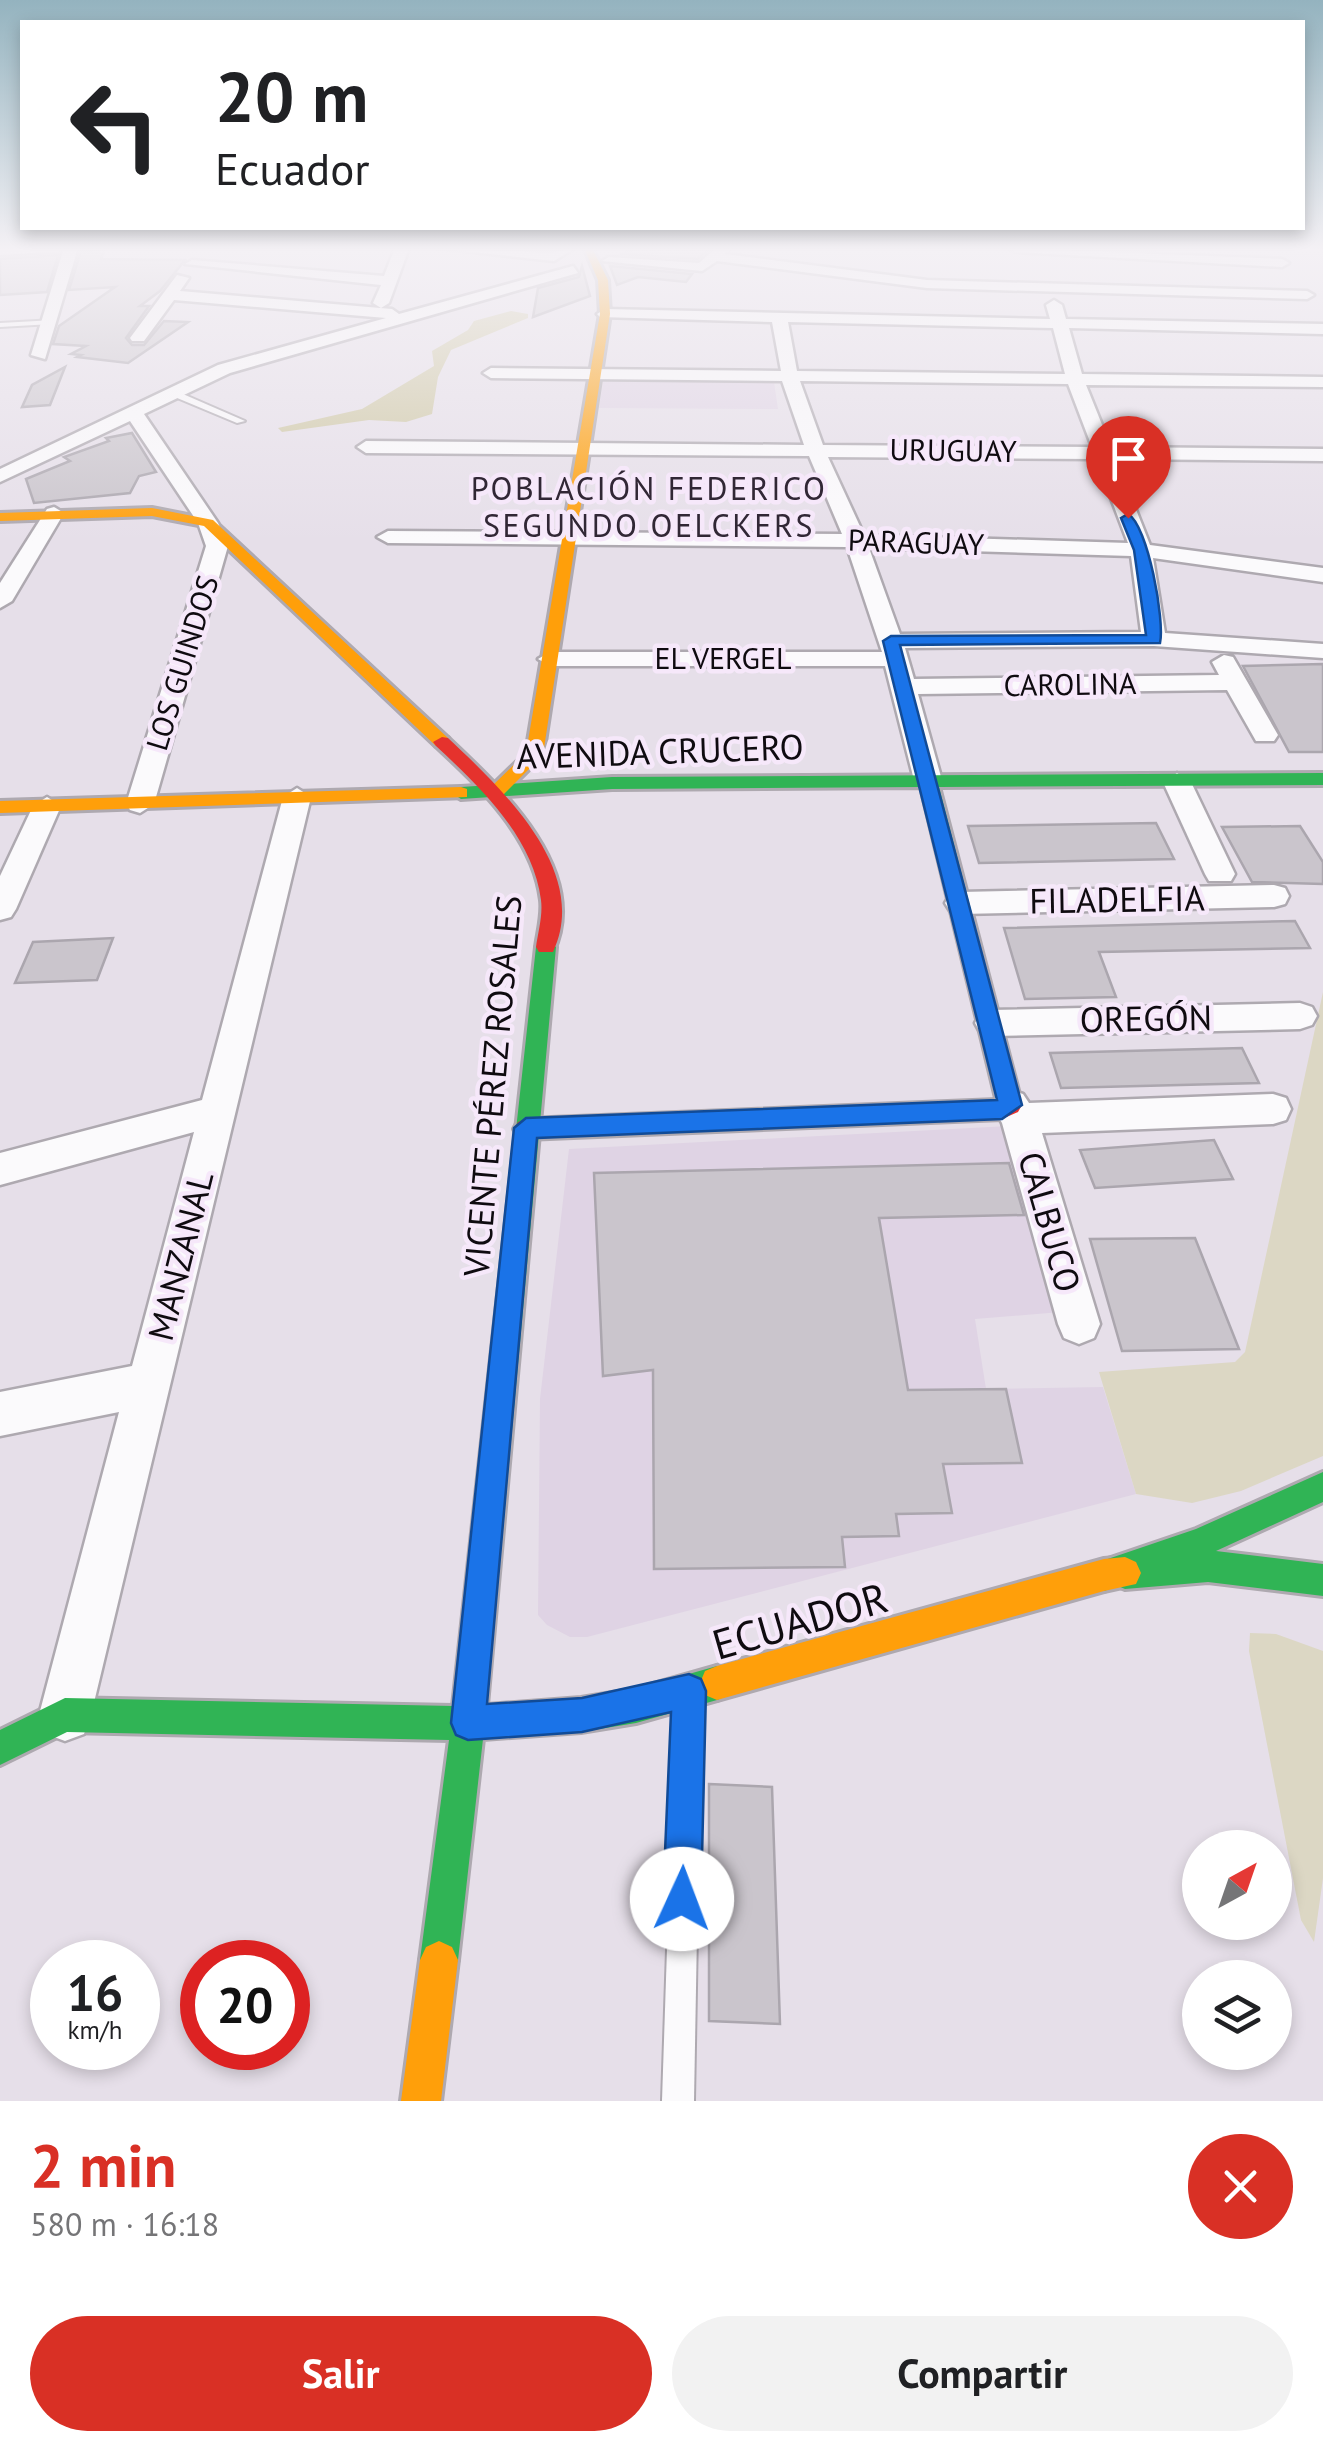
<!DOCTYPE html>
<html lang="es">
<head>
<meta charset="utf-8">
<style>
	body { margin:0; font-family:"PT Sans",sans-serif; background:#f2f2f2; color:#202124; height:100vh; display:flex; flex-direction:column; font-size:38px; white-space:nowrap }
	* { box-sizing:border-box; margin:0 }
	p { font-size:32px; color:#757577 }
	.icon { flex:none; width:55px; height:55px; fill:none; stroke:currentColor; stroke-width:2; stroke-linecap:round; stroke-linejoin:round }
	.map { position:relative; height:2101px; overflow:hidden }
	.sheet { display:flex; flex-direction:column; background:#fff; flex:1 }
	.sheet>* { flex:none }
	.guide { position:absolute; left:20px; top:20px; width:1285px; height:210px; border-radius:0px; box-shadow:0 5px 15px #0003; background:#fff; color:#202124; overflow:hidden }
	.needle { width:65px; rotate:40deg }
	.tools { position:absolute; left:1182px; top:1830px; display:grid; gap:20px }
	.tools a { display:grid; place-items:center; width:110px; height:110px; border-radius:50%; background:#fff; box-shadow:0 5px 15px #0003; font-size:50px }
	.speed { position:absolute; left:30px; top:1940px; display:flex; gap:20px; font-size:50px; font-weight:700; text-align:center }
	.speed>* { display:grid; place-content:center; width:130px; height:130px; border-radius:50%; background:#fff; box-shadow:0 5px 15px #0003; line-height:1 }
	.speed small { font-size:25px; font-weight:400 }
	.speed .limit { border:15px solid #d22; background:#fff; color:#111 }
	.pin { position:absolute; display:grid; place-items:center; width:85px; height:85px; color:#fff; margin:-102px -42px; border-radius:50% 50% 50% 0; rotate:-45deg; box-shadow:0 0 10px #0007 }
	.pin .icon { rotate:45deg }
	.me { position:absolute; width:110px; margin:-55px; rotate:2deg; stroke-linejoin:round; filter:drop-shadow(0 0 8px #0008) }
	.turn { display:flex; align-items:center; gap:35px; height:210px; padding:0 30px; font-size:45px }
	.turn .icon { width:130px; height:130px; stroke-width:2.5 }
	.turn b { display:block; font-size:70px; line-height:85px }
	.round { display:grid; place-items:center; flex:none; width:105px; height:105px; border-radius:52px; background:#f2f2f2 }
	.summary { display:flex; align-items:center; justify-content:space-between; height:170px; padding:0 30px }
	h1 { font-size:60px; font-weight:800; line-height:75px; color:#d93025 }
	.primary-button { display:flex; gap:20px; margin-top:auto; padding:20px 30px }
	.primary-button a { flex:1; height:115px; border-radius:60px; background:#d93025; color:#fff; font-size:40px; font-weight:800; line-height:115px; text-align:center }
	.primary-button a+a { background:#f2f2f2; color:#202124 }
	.map>svg:first-child { display:block }
</style>
</head>
<body>
<div class="map">
<svg width="1323" height="2101" viewBox="0 0 1323 2101">
	<rect width="100%" height="100%" fill="#e6dfe9"/>
	<g fill="#dfd3e4">
		<polygon points="603,381 774,382 778,409 599,408"/>
		<polygon points="1009,1126 1061,1312 975,1319 986,1389 1103,1387 1136,1494 587,1637 570,1637 547,1625 538,1615 540,1399 569,1149"/>
	</g>
	<g fill="#dcd7c4">
		<polygon points="1323,992 1323,1456 1241,1491 1192,1503 1136,1494 1099,1372 1235,1362 1245,1352"/>
		<polygon points="1250,1633 1276,1634 1323,1651 1323,1878 1314,1942 1301,1920 1249,1651"/>
	</g>
	<polygon fill="#cec7a4" points="511,311 528,314 528,318 451,350 438,377 432,414 406,422 369,420 282,432 278,428 362,409 434,366 432,351 468,330 474,321"/>
	<g fill="#cac5cc" stroke="#aba6ae" stroke-width="2.5">
		<polygon points="639,248 710,248 698,259 620,254"/>
		<polygon points="105,249 101,259 185,260 160,291 140,306 149,306 126,338 132,345 144,345 164,321 188,322 128,363 77,357 81,355 71,354 86,346 53,344 59,326 115,287 69,290 81,251"/>
		<polygon points="58,255 47,292 0,295 0,259"/>
		<polygon points="582,266 590,296 533,317 538,288 579,277"/>
		<polygon points="610,266 692,274 686,282 638,277 617,285"/>
		<polygon points="65,367 50,405 22,407 32,385"/>
		<polygon points="132,433 156,472 139,476 130,493 34,503 26,479 70,461 64,457 109,441 106,438"/>
		<polygon points="1323,664 1323,752 1289,752 1243,666"/>
		<polygon points="1156,823 1174,859 979,863 968,826"/>
		<polygon points="1300,826 1323,862 1323,884 1252,882 1222,827"/>
		<polygon points="1295,921 1310,948 1099,952 1116,997 1025,999 1004,928"/>
		<polygon points="113,938 97,980 15,983 33,942"/>
		<polygon points="1242,1048 1259,1083 1061,1088 1050,1053"/>
		<polygon points="1214,1140 1233,1179 1095,1188 1080,1150"/>
		<polygon points="1009,1163 1024,1215 879,1218 908,1390 1006,1389 1022,1463 943,1464 952,1513 896,1514 899,1536 842,1537 845,1567 654,1569 653,1370 603,1376 594,1173"/>
		<polygon points="1195,1238 1239,1349 1122,1351 1090,1239"/>
		<polygon points="709,1784 772,1787 780,2024 709,2021"/>
	</g>
	<g fill="none" stroke-linecap="round" stroke-linejoin="round">
		<defs>
			<g id="lane">
				<polygon points="55,320 52,324 0,327 0,323"/>
				<polygon points="170,391 176,391 245,421 237,423 170,395"/>
				<polygon points="688,1694 697,1698 701,1707 694,2101 662,2101 675,1707 679,1698"/>
			</g>
			<g id="street">
				<polygon points="0,248 78,248 45,359 31,355 63,251 0,255"/>
				<polygon points="395,248 409,248 389,303 381,308 373,303 381,285 185,264 192,260 384,276"/>
				<polygon points="437,248 551,253 575,248 554,261"/>
				<polygon points="716,248 731,248 725,254 927,280 1307,291 1314,295 1307,299 927,288 717,261 702,271 602,261 609,257 699,263"/>
				<polygon points="1008,248 1282,259 1289,263 1282,267 1015,252"/>
				<polygon points="573,266 578,273 230,373 144,414 218,523 228,546 154,804 140,813 130,810 126,804 206,546 198,523 130,421 0,482 0,469 218,365 386,318 174,300 144,341 132,341 130,338 177,275 189,278 180,291 392,309 399,314"/>
				<path d="M1054 300 1062 305 1066 319 1323 324V334L1069 328 1082 374 1323 377V387L1086 385 1111 447 1323 449V461L1116 459 1150 545 1323 568V582L1153 558 1165 633 1323 644V658L1154 646 905 648 914 679 1219 675 1212 662 1224 655 1233 657 1278 735 1274 741H1256L1227 690 918 694 943 784 929 793 915 784 885 666H550L538 659 550 652H882L847 547 388 543 377 537 388 531 842 534 809 456 366 453 357 447 366 441 804 445 782 381 491 378 483 373 491 368 781 371 772 322 600 317 597 314 605 309 1050 319 1046 305ZM788 322 1053 328 1065 374 797 371ZM800 381 1068 384 1092 447 823 445ZM828 457 1096 459 1128 543 864 535ZM869 548 1131 556 1141 632 900 634Z"/>
				<polygon points="54,507 64,513 12,601 0,608 0,583 47,509"/>
				<polygon points="1177,773 1191,782 1235,874 1231,881 1209,881 1205,874 1163,782"/>
				<polygon points="297,788 311,797 91,1715 84,1734 65,1741 46,1734 39,1715 119,1412 0,1436 0,1392 132,1366 194,1132 0,1185 0,1153 202,1100 283,797"/>
				<polygon points="47,797 61,806 16,909 11,917 0,920 0,876 33,806"/>
				<polygon points="1274,885 1285,888 1289,896 1285,904 1274,907 961,914 950,911 945,903 950,895 961,892"/>
				<polygon points="1300,1003 1312,1007 1317,1016 1312,1025 1300,1029 992,1036 980,1032 975,1023 980,1014 992,1010"/>
				<polygon points="1010,1090 1023,1094 1029,1103 1273,1094 1286,1098 1291,1109 1286,1120 1273,1124 1042,1133 1100,1324 1094,1338 1079,1344 1064,1338 1058,1324 1002,1123 992,1105 997,1094"/>
			</g>
			<g id="fast">
				<polygon points="1323,773 1323,785 939,787 1020,1098 1016,1105 1000,1105 996,1098 921,787 612,789 461,799 452,793 461,787 612,777"/>
				<polygon points="546,939 556,947 487,1705 581,1698 636,1689 717,1666 729,1671 734,1683 729,1695 717,1700 636,1723 581,1732 483,1739 458,1960 452,1973 439,1979 426,1973 420,1960 449,1740 67,1732 0,1765 0,1730 65,1698 453,1706 536,947"/>
				<polygon points="1323,1472 1323,1502 1216,1551 1323,1564 1323,1596 1208,1582 1125,1589 1118,1586 1104,1591 1093,1586 1088,1575 1093,1564 1196,1529"/>
			</g>
			<g id="slow">
				<polygon points="584,248 592,248 608,280 610,314 543,755 502,796 490,796 490,788 526,753 600,314 598,280"/>
				<polygon points="152,508 213,520 448,738 448,746 436,746 204,526 152,516 0,521 0,513"/>
				<polygon points="461,787 467,789 467,797 0,813 0,801"/>
				<polygon points="1125,1557 1136,1562 1141,1573 1136,1584 1104,1591 717,1700 705,1695 700,1683 705,1671 717,1666 1104,1559"/>
				<polygon points="439,1941 452,1947 458,1960 441,2101 401,2101 420,1960 426,1947"/>
			</g>
			<g id="jam">
				<path d="M442 737 448 738C501 788 591 871 553 952H539L536 947C538 932 543 915 541 900 533 837 480 787 436 746L433 742Z"/>
				<polygon points="1008,1088 1016,1091 1022,1105 1018,1112 1002,1119 526,1139 518,1136 514,1129 518,1122 526,1119 997,1100 1000,1091"/>
			</g>
		</defs>
		<use href="#lane" stroke="#aea9b0" stroke-width="4"/>
		<use href="#street" stroke="#aea9b0" stroke-width="5"/>
		<use href="#fast" stroke="#aea9b0" stroke-width="6"/>
		<use href="#slow" stroke="#aea9b0" stroke-width="6"/>
		<use href="#jam" stroke="#aea9b0" stroke-width="6"/>
		<use href="#lane" fill="#fbfafc" fill-rule="evenodd"/>
		<use href="#street" fill="#fbfafc" fill-rule="evenodd"/>
		<use href="#fast" fill="#30b455" fill-rule="evenodd"/>
		<use href="#slow" fill="#ff9f0a" fill-rule="evenodd"/>
		<use href="#jam" fill="#e5322d" fill-rule="evenodd"/>
	</g>
	<linearGradient id="sky" x2="0" y2="1"><stop stop-color="#94b3bf"/><stop offset="0.46" stop-color="#f4f1f5"/><stop offset="1" stop-color="#f4f1f5" stop-opacity="0"/></linearGradient>
	<rect width="1323" height="542" fill="url(#sky)"/>
	<path fill="#1a73e8" stroke="#114b97" stroke-width="2.5" d="M1128 514C1148 525 1165 621 1160 643L900 645 1022 1105 1002 1119 537 1138 487 1704 582 1698 689 1674 701 1679 706 1691 701 1899 695 1912 682 1918 669 1912 663 1899 671 1712 582 1732 468 1740 456 1735 451 1723 514 1128 526 1118 997 1100 883 641 891 636 1146 635 1134 550 1121 518Z"/>
	<g text-anchor="middle" stroke-width="9" stroke-linejoin="round" paint-order="stroke">
		<g font-size="30" fill="#0f0b10" stroke="#f6e8fa">
			<text transform="translate(953 451) rotate(1)" y="10">URUGUAY</text>
			<text transform="translate(916 543) rotate(2)" y="10">PARAGUAY</text>
			<text x="723" y="669">EL VERGEL</text>
			<text transform="translate(183 663) rotate(-73)" y="10">LOS GUINDOS</text>
			<text transform="translate(1070 685) rotate(-1)" y="10">CAROLINA</text>
		</g>
		<g font-size="32" letter-spacing="2.5" fill="#312735" stroke="#f6e8fa">
			<text x="649" y="500">POBLACIÓN FEDERICO<tspan x="649" dy="37">SEGUNDO OELCKERS</tspan></text>
		</g>
		<g font-size="35" fill="#0f0b10" stroke="#f6e8fa">
			<text transform="translate(660 752) rotate(-2)" y="12">AVENIDA CRUCERO</text>
			<text transform="translate(1117 900) rotate(-1)" y="12">FILADELFIA</text>
			<text transform="translate(1146 1019) rotate(-1)" y="12">OREGÓN</text>
			<text transform="translate(493 1086) rotate(-85)" y="12">VICENTE PÉREZ ROSALES</text>
			<text transform="translate(1049 1222) rotate(74)" y="12">CALBUCO</text>
			<text transform="translate(181 1256) rotate(-76)" y="12">MANZANAL</text>
		</g>
		<g font-size="42" fill="#0f0b10" stroke="#f6e8fa">
			<text transform="translate(800 1621) rotate(-16)" y="15">ECUADOR</text>
		</g>
	</g>
</svg>
<div class="tools">
<a><svg class="needle" viewBox="-14 -14 28 28"><path d="M0-13l5 13h-10z" fill="#e53935"/><path d="M0 13l5-13h-10z" fill="#757577"/></svg></a>
<a><svg class="icon" aria-label="layers" viewBox="0 0 24 24"><path d="M12 4l9 5-9 5-9-5zM3 14l9 5 9-5"/></svg></a>
</div>
<div class="speed"><div>16<small>km/h</small></div><div class="limit">20</div></div>
<div class="pin" style="left:1128px;top:518px;background:#d93025"><svg class="icon" aria-label="arrive" viewBox="0 0 24 24"><path d="M6 21V4h12l-3 4 3 4H6"/></svg></div>
<svg class="me" style="left:682px;top:1899px" viewBox="-20 -20 40 40"><circle r="19" fill="#fff"/><path d="M0-13L10 11 0 6-10 11z" fill="#1a73e8"/></svg>
<div class="guide">
<div class="turn"><svg class="icon" aria-label="left" viewBox="0 0 24 24"><path d="M17 20v-9H6M10 6l-5 5 5 5"/></svg><div><b>20 m</b>Ecuador</div></div>
</div>
</div>
<section class="sheet">
<div class="summary"><div><h1>2 min</h1><p>580 m · 16:18</p></div><a class="round" style="background:#d93025;color:#fff"><svg class="icon" aria-label="close" viewBox="0 0 24 24"><path d="M6 6l12 12M18 6L6 18"/></svg></a></div>
<div class="primary-button"><a>Salir</a><a>Compartir</a></div>
</section>
</body>
</html>
